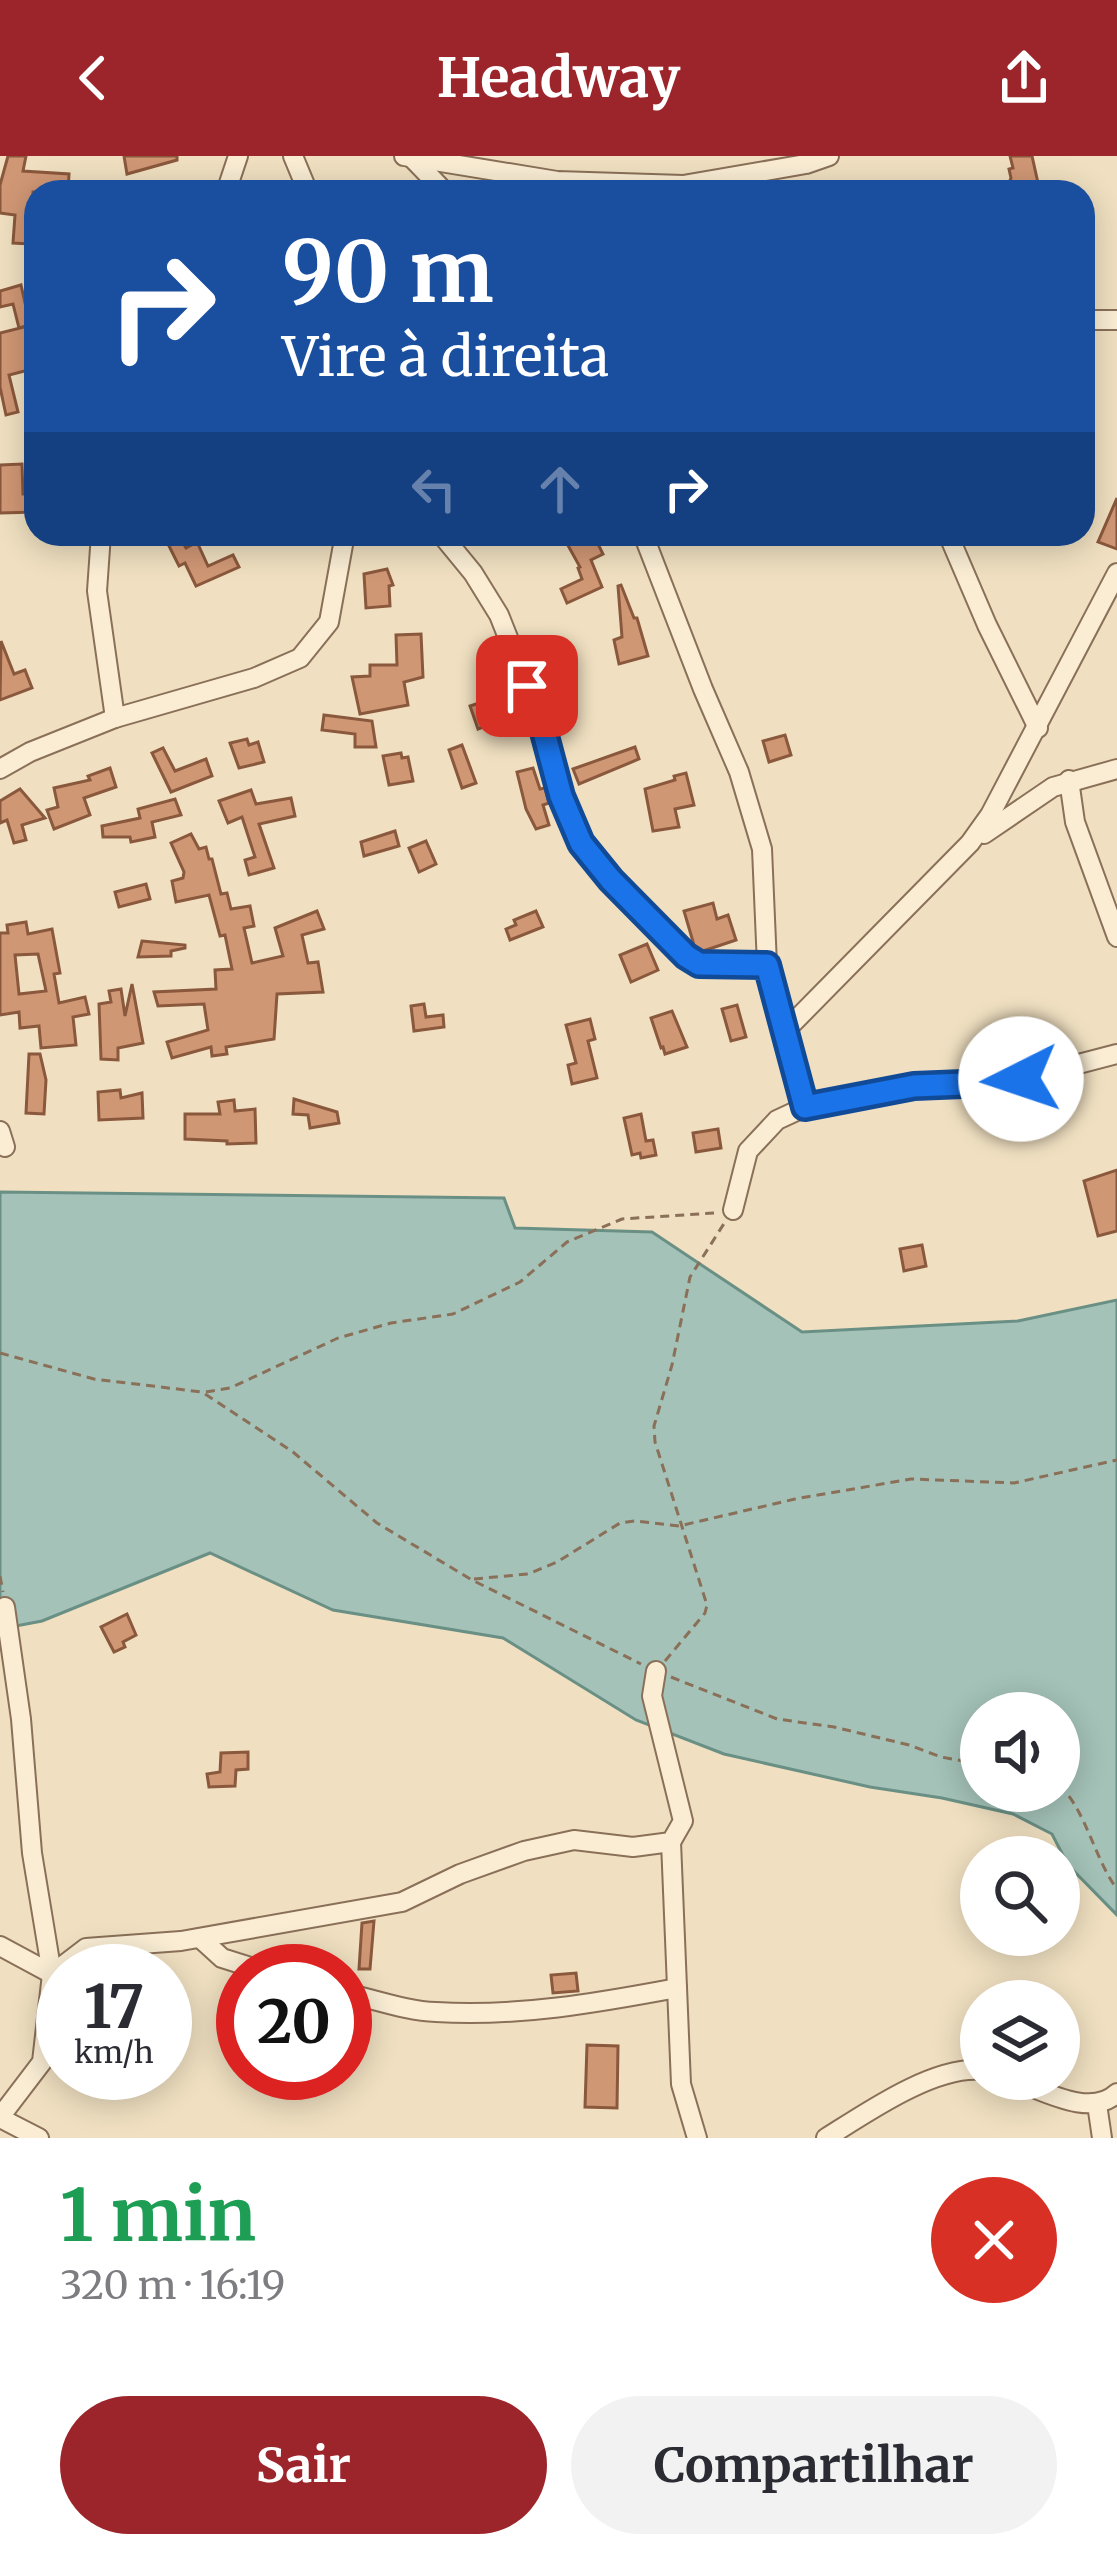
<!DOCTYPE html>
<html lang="pt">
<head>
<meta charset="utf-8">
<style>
	body { margin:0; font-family:Merriweather,serif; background:#f2f2f3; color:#2b2b33; height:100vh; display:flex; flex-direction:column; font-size:45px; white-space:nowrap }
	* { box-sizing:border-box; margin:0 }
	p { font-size:39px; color:#7c7c81 }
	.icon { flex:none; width:66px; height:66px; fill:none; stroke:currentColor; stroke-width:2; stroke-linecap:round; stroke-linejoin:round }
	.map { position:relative; height:1982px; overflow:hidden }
	.details { display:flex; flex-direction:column; background:#fff; flex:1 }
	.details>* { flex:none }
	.banner { position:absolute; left:24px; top:24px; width:1071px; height:366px; border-radius:36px; box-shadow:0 6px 30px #0003; background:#1a4fa0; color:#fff; overflow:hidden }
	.tools { position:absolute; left:960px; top:1536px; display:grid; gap:24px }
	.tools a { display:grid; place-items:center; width:120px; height:120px; border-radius:50%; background:#fff; box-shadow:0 6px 30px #0003; font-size:60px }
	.speed { position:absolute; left:36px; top:1788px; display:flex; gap:24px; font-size:60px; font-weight:700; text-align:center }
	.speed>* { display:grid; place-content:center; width:156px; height:156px; border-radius:50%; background:#fff; box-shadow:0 6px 30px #0003; line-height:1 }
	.speed small { font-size:30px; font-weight:400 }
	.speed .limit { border:18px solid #d22; background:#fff; color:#111 }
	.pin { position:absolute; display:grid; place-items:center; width:102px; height:102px; color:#fff; margin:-51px; border-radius:24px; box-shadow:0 6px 18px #0006 }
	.me { position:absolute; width:132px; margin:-66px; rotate:266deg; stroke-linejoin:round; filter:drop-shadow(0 0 9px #0008) }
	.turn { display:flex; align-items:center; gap:42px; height:252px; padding:0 60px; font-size:54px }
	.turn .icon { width:156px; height:156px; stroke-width:2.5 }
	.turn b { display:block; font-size:84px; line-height:102px }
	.lanes { display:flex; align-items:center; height:114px; padding:0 60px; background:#0003; justify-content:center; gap:60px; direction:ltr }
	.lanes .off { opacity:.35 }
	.round { display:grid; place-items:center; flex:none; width:126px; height:126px; border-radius:63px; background:#f2f2f3 }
	.headline { display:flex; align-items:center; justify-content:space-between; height:204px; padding:0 60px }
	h1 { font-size:72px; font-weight:700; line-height:90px; color:#1e9e55 }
	.primary-button { display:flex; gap:24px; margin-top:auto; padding:24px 60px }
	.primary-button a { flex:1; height:138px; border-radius:72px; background:#9c252b; color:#fff; font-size:48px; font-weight:700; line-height:138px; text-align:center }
	.primary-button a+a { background:#f2f2f3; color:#2b2b33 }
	header { display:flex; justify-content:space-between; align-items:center; height:156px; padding:0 60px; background:#9c252b; color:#fff; font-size:54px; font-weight:700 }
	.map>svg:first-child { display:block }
</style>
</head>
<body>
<header><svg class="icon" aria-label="back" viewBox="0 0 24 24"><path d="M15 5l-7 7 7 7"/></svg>Headway<svg class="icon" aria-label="share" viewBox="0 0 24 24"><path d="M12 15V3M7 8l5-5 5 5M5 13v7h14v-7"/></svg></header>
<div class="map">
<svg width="1117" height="1982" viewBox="0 0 1117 1982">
	<rect width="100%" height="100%" fill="#f0e0c1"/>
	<path fill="#a4c2b8" stroke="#6a9085" stroke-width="3" fill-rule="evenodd" d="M0 1036 504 1042 515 1072 652 1076 802 1176 1018 1165 1117 1144V1759L1068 1709 1052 1678 1013 1658 942 1642 870 1631 724 1598 636 1564 503 1482 333 1454 210 1397 42 1465 0 1473ZM981 1557H1059V1635H981Z"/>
	<g fill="#d09775" stroke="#8a583c" stroke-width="3" fill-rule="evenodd">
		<polygon points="8,0 26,0 23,15 69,18 68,36 33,36 30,88 13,87 15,59 0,57 0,29"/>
		<polygon points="124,0 177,0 177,4 127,18"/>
		<polygon points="1010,0 1032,0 1040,36 1016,36 1008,29 1011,22 1009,13 1013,12"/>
		<polygon points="21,129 30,169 19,172 13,148 0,151 0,135"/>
		<polygon points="28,170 36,194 36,212 9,219 18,256 6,259 0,231 0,177"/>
		<polygon points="22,308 23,338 36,338 36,356 0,357 0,309"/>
		<polygon points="1117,342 1117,393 1098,386"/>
		<polygon points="163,378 178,378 186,392 197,386 208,410 233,399 239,411 196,430 185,407 179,410"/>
		<polygon points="576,378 593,378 603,398 591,404 602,431 567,447 561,433 582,423 578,412 580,411 565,384"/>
		<polygon points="387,413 393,429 389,430 390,450 366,452 364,418"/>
		<polygon points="621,429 634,462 637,462 648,500 619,508 614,484 622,481 618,430"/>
		<polygon points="421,478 423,521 404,526 408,549 360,558 352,521 370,520 370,509 397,509 396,479"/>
		<polygon points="1,485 14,518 25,514 32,532 0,544"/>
		<polygon points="488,544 497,566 478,573 470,550"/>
		<polygon points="324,559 372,565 376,591 355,591 355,578 322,574"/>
		<polygon points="785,579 791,599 769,606 763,585"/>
		<polygon points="247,583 249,589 258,586 264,606 239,612 230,587"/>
		<polygon points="462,589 476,627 462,632 449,594"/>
		<polygon points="635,591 639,603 579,628 573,613"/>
		<polygon points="163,592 175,615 206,603 212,620 171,636 152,597"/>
		<polygon points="401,597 402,602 408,601 413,625 389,629 383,600"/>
		<polygon points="110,612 116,631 84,642 90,659 54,673 47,654 58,651 54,632 90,624 88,620"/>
		<polygon points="533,612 540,633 545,632 549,647 543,649 549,669 536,673 526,653 517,616"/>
		<polygon points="686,617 694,649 675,653 679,671 653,675 645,633 675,624 674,620"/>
		<polygon points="20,633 45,662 22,669 26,684 14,687 7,664 0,667 0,645"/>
		<polygon points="251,634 256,648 291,642 295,660 259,668 274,712 249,719 245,704 255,701 242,661 228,667 219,645"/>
		<polygon points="175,643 181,659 152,666 155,681 131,686 130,681 103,681 102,670 140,662 138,653"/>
		<polygon points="395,675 399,690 364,700 361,686"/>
		<polygon points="191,678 199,693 206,691 209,703 212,703 221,738 227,737 231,753 250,750 254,770 244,772 252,807 283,800 275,772 317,755 324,773 302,779 308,807 318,806 323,836 277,838 274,883 226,891 227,898 212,900 211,891 172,902 167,886 208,874 204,848 158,850 154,836 216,833 215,814 232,813 225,779 220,780 209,739 176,746 172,725 183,722 184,716 171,687"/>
		<polygon points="426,685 436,708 419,716 409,692"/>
		<polygon points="146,728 150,743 119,751 115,736"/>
		<polygon points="713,747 717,763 728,759 736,784 703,795 694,789 684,755"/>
		<polygon points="536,755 543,771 510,784 506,773 516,769 514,764"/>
		<path d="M26 766 28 778 52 773 60 817 54 818 59 847 85 841 89 858 73 861 76 889 41 892 39 870 20 872 19 856 0 859V777H8L7 769ZM38 798 46 835 19 838 15 799Z"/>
		<polygon points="142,785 185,789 185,792 171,795 171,800 138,801"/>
		<polygon points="647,788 658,814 631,826 620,799"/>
		<polygon points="132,828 143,887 118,892 118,904 101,903 99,848 111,846 109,835 121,833 125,860"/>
		<polygon points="424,848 426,861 443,859 444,871 414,875 411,850"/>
		<polygon points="737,849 746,881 731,885 722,853"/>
		<polygon points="672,855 687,891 665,898 663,891 661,892 651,862"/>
		<polygon points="590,863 595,883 588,885 597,922 572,928 568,909 576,907 566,869"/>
		<polygon points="29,898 40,898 46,924 44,958 26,957"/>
		<polygon points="120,934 121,942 142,937 143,962 99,964 98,936"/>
		<polygon points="294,943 337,956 339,967 310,972 308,959 293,958"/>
		<polygon points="234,944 235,955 255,953 256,987 227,988 227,985 185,983 185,958 220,958 218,946"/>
		<polygon points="641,958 646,985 653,984 656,999 641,1002 640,997 632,999 624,962"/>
		<polygon points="718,973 721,992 696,996 693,977"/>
		<polygon points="1117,1014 1117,1075 1098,1080 1084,1025"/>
		<polygon points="922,1089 926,1110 904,1115 900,1093"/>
		<polygon points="127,1458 136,1479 123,1486 125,1491 114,1496 101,1471"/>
		<polygon points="248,1596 248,1613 236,1614 235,1630 209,1631 207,1618 220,1616 221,1597"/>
		<polygon points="374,1765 370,1813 359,1813 362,1767"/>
		<polygon points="576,1817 578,1835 553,1837 551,1819"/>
		<polygon points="587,1889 618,1890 617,1952 585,1951"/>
	</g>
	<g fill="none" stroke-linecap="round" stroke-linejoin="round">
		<defs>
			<g id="minor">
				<polyline points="293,0 308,36"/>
				<polyline points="404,0 557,25 683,29 806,8 829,0"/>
				<polyline points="411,1 445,36"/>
				<polyline points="226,36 238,0"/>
				<polyline points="1083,164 1117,164"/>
				<polyline points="101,378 97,435 115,562"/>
				<polyline points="441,378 473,417 499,459 541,565 561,640 581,687 611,724 686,800 699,808 767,809"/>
				<polyline points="643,378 703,533 739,616 762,693 767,809 805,951"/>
				<polyline points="948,378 987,469 1038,572"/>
				<polyline points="0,613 30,596 115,562 254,522 300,502 329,466 345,378"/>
				<polyline points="1069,624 1075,666 1117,781"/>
				<polyline points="984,678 1053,631 1117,613"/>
				<polyline points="784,876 970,687 990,659 1117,417"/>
				<polyline points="0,975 5,991"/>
				<polyline points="733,1054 748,995 777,964 805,951 914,930 987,927 1021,923 1117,898"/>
				<polyline points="671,1686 681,1928 697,1982"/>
				<polyline points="200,1782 222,1802 263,1815"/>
				<polyline points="0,1790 52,1818 86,1792 181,1785 402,1746 460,1718 524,1695 574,1684 633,1691 671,1686 683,1665 652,1540 656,1515"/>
				<path d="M345 1837C374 1843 406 1855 436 1856 518 1861 597 1847 677 1832"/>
				<path d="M1010 1923C1041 1933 1090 1963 1117 1937"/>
				<polyline points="1097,1948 1102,1982"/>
				<polyline points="0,1961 42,1906 52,1818 32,1697 21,1563 5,1451"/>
				<polyline points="0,1962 39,1982"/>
				<path d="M826 1982C866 1957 933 1910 981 1914"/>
			</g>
		</defs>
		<use href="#minor" stroke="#8a7058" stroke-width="22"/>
		<g stroke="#8a7058" stroke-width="3" stroke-dasharray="9 6" stroke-linecap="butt">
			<polyline points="0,1197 94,1223 202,1236 293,1296 377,1367 472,1424 641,1508"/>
			<polyline points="206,1236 230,1232 338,1182 391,1167 453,1158 520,1126 567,1086 622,1063 714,1057"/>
			<polyline points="0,1420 3,1436"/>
			<polyline points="474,1423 528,1418 557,1406 620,1367 635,1365 679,1370 795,1343 911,1323 1014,1327 1117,1304"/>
			<polyline points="665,1505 705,1457 707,1449 655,1286 654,1270 672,1209 690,1121 725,1066"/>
			<polyline points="671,1521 777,1563 834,1571 909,1589 941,1601 981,1608"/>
			<path d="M1059 1629C1086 1654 1094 1702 1117 1733"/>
		</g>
		<use href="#minor" stroke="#faedd4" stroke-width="18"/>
	</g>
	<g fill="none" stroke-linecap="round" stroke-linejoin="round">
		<defs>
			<polyline id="route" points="527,530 541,565 561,640 581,687 611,724 686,800 699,808 767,809 805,951 914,930 988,927 1021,923"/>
		</defs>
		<use href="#route" stroke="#114b97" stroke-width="30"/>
		<use href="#route" stroke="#1a73e8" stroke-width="21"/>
	</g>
</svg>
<div class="tools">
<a><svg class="icon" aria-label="sound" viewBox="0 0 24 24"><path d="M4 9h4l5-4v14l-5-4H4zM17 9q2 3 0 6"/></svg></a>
<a><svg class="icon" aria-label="search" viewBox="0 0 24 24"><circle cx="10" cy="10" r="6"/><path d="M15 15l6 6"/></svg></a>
<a><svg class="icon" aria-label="layers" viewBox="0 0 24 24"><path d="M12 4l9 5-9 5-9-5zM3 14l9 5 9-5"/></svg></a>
</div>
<div class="speed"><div>17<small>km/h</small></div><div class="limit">20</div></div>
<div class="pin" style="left:527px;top:530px;background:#d93025"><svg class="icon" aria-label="arrive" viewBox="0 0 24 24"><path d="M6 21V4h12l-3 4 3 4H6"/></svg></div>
<svg class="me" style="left:1021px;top:923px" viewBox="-20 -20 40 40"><circle r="19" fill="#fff"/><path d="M0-13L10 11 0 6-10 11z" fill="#1a73e8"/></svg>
<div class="banner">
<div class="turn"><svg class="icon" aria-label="right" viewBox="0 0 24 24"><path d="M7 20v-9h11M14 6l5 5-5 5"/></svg><div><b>90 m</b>Vire à direita</div></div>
<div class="lanes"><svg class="icon off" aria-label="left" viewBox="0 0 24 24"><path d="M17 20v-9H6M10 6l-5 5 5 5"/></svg><svg class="icon off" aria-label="ahead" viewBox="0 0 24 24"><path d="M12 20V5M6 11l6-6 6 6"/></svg><svg class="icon" aria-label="right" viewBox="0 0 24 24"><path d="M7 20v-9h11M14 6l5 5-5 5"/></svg></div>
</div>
</div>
<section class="details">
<div class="headline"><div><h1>1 min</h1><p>320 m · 16:19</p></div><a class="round" style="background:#d93025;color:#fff"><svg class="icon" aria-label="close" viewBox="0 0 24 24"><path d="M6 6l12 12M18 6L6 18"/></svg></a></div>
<div class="primary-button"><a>Sair</a><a>Compartilhar</a></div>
</section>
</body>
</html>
